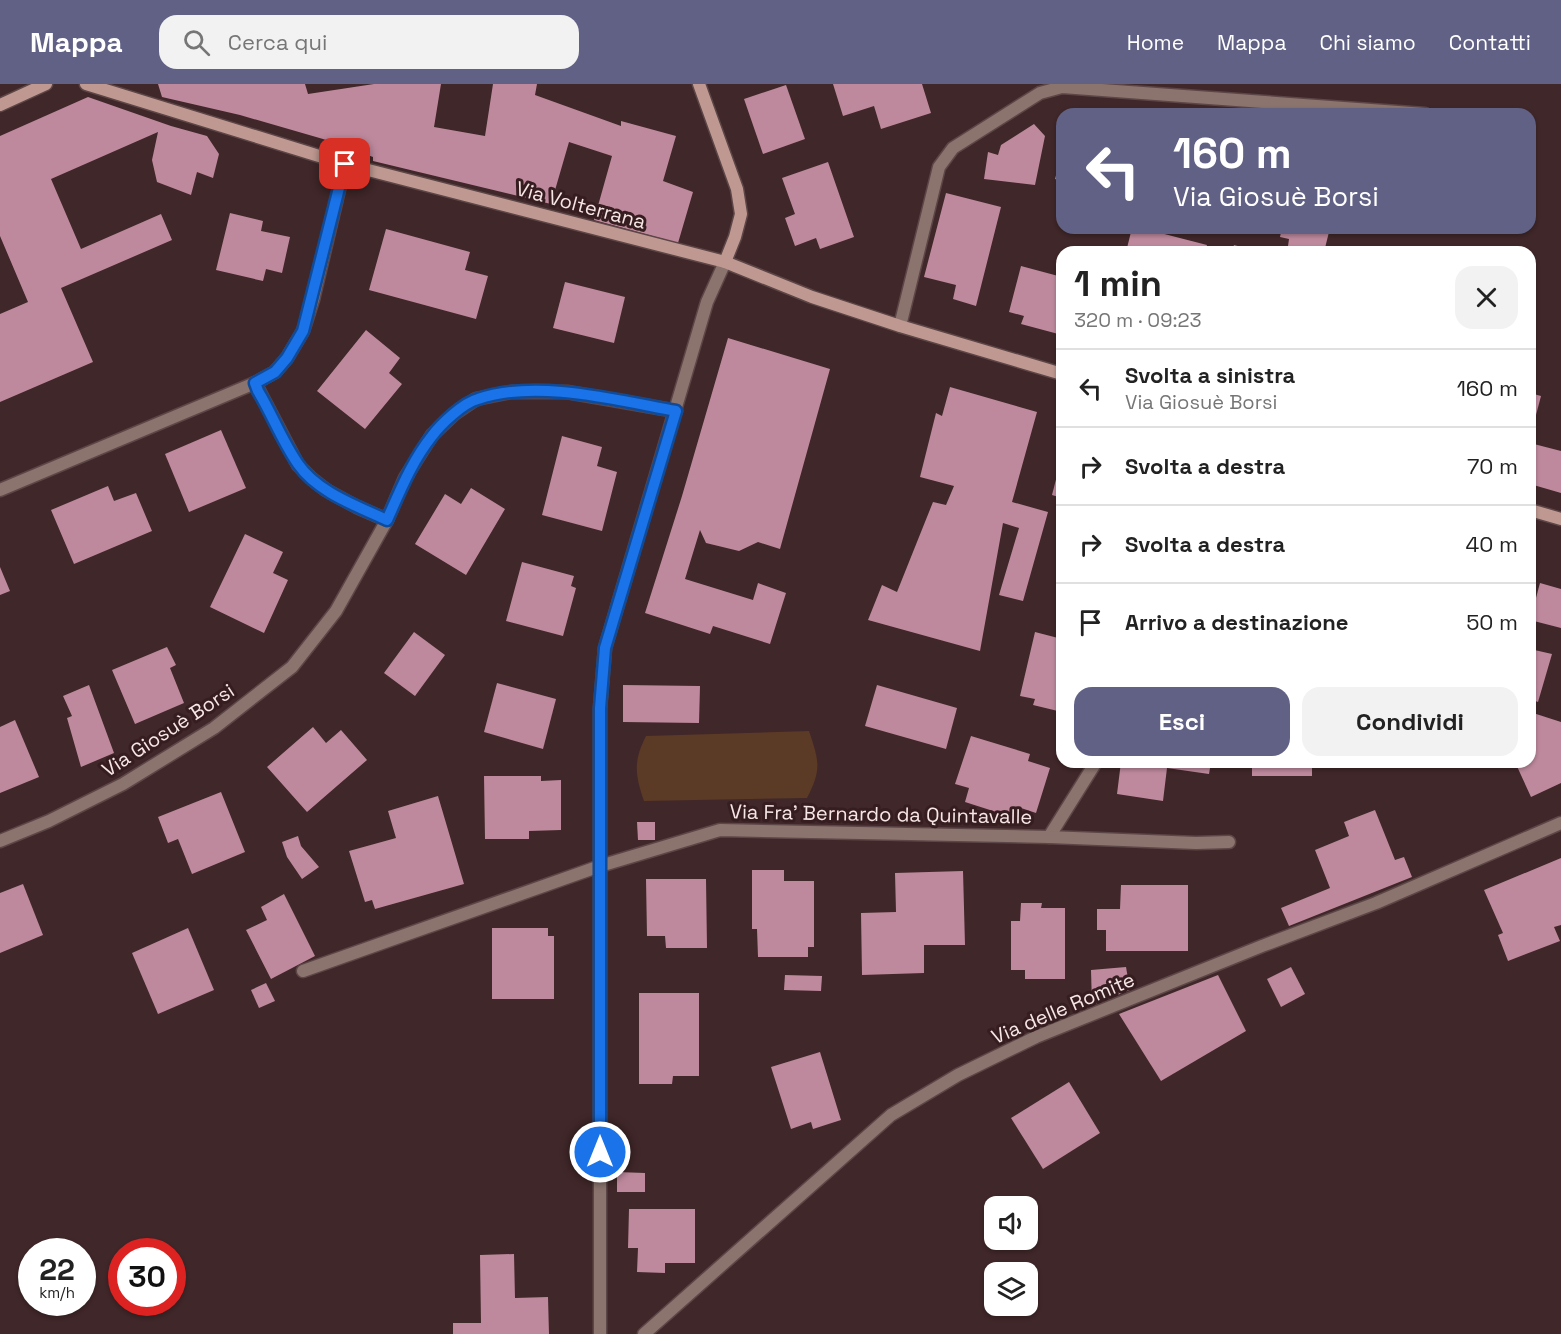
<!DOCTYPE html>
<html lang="it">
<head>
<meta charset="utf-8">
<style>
	body { margin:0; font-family:"Space Grotesk",sans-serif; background:#f2f2f2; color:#222; height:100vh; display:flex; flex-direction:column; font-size:22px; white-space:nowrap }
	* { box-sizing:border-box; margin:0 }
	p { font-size:20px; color:#767676 }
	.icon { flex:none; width:33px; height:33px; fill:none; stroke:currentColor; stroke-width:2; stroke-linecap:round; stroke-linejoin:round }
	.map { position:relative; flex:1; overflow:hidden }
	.side { position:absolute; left:1056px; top:162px; width:480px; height:522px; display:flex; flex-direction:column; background:#fff; border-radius:18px; box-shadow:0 2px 4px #0004 }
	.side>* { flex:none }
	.hud { position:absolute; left:1056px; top:24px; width:480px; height:126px; border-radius:18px; box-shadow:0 2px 4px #0004; background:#606184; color:#fff; overflow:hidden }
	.tools { position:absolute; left:984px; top:1112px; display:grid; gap:12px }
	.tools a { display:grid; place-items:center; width:54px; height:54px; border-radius:12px; background:#fff; box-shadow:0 2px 4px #0004; font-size:30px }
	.speed { position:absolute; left:18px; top:1154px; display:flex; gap:12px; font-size:30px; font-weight:700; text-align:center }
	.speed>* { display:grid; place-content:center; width:78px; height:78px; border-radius:50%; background:#fff; box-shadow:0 2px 4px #0004; line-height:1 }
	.speed small { font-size:15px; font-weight:400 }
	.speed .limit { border:9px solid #d22; background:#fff; color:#111 }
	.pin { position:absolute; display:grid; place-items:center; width:51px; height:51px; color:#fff; margin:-26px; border-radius:12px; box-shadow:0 3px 9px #0006 }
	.me { position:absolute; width:66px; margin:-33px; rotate:0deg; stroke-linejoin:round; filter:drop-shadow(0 0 4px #0008) }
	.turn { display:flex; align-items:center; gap:21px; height:126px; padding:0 18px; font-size:27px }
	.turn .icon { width:78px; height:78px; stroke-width:2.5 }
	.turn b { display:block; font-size:42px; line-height:51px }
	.round { display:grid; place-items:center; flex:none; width:63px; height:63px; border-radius:18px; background:#f2f2f2 }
	.headline { display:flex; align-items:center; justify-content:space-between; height:102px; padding:0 18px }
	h1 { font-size:36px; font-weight:700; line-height:45px }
	.cta { display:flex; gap:12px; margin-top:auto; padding:12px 18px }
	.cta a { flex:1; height:69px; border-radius:18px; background:#606184; color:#fff; font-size:24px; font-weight:700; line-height:69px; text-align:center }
	.cta a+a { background:#f2f2f2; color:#222 }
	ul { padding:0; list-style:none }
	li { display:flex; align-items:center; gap:18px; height:78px; padding:0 18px; border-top:2px solid #e0e0e0 }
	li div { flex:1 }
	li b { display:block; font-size:22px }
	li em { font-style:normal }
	header { display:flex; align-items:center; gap:36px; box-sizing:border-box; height:84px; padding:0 30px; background:#606184; color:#fff }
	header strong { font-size:28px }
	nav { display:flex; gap:33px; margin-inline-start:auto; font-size:21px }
	.search { width:420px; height:54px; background:#f2f2f2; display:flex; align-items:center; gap:15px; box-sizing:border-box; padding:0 21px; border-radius:18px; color:#767676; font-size:22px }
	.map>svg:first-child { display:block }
</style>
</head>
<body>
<header>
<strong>Mappa</strong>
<div class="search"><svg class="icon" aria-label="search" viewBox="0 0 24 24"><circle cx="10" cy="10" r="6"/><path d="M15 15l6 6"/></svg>Cerca qui</div>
<nav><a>Home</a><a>Mappa</a><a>Chi siamo</a><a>Contatti</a></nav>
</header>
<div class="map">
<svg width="1561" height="1250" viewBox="0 0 1561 1250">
	<rect width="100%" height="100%" fill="#402729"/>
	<path fill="#5b3a26" d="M809 647C819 677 822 685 807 714L644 717C635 690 633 678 646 652Z"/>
	<g fill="#be899d">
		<polygon points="158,0 305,0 308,10 374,0 441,0 434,43 485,52 493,0 537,0 535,11 621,42 621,37 676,52 663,97 693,108 678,159 594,136 612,72 569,58 551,120 373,77 373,73 323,55 240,31 162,13"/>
		<polygon points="833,0 922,0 931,29 881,45 874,22 843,32"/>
		<polygon points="786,1 805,55 763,70 744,15"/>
		<polygon points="88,13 171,42 207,52 219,70 213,94 197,88 191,111 157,98 152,76 158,48 51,95 81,165 161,130 172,156 61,204 93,278 0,318 0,230 28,218 0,152 0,52"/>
		<polygon points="1034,40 1045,52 1035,101 984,95 988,68 998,71 1001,61"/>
		<polygon points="1061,73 1062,73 1062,97 1055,95"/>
		<polygon points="828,78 854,153 820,165 816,154 795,162 785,134 795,130 782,94"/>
		<polygon points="946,109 1001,123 976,222 953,215 956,201 924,193"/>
		<polygon points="230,129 263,137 261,147 290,153 282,189 266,185 263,197 216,186"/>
		<polygon points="1132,144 1141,144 1207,161 1205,168 1126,168"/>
		<polygon points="1282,144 1330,144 1324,168 1309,168 1288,162 1289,155 1280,153"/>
		<polygon points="386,145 470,168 465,186 488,192 476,235 369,206"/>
		<polygon points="1234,161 1256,167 1255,168 1232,168"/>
		<polygon points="1021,182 1062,193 1062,251 1021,240 1024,232 1009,228"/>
		<polygon points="565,198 625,213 614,259 553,244"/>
		<polygon points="366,246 400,274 389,289 402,300 365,345 317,307"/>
		<polygon points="728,254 830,285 780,465 758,458 739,467 706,459 700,446 685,495 753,516 758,499 786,509 770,560 713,542 710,550 645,529 682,412"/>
		<polygon points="950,303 1037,328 1012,418 1048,428 1023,517 999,511 1019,444 1003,439 980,567 868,536 882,501 897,508 933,418 946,421 954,402 920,393 936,329 942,332"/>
		<polygon points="1530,309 1541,312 1531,350 1530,350"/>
		<polygon points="221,346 246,404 189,428 165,370"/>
		<polygon points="562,352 602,363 597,382 617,388 602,447 542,431"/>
		<polygon points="1530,359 1561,367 1561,409 1530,400"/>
		<polygon points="1061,376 1062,376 1062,414 1052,411"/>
		<polygon points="108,402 114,417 136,409 152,447 74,480 51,426"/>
		<polygon points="471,404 505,425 466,491 415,460 445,410 461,420"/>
		<polygon points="245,450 283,468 273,489 288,496 264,549 210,523"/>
		<polygon points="522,478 574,492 571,502 576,504 563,552 506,537"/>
		<polygon points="0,483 10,507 0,511"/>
		<polygon points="1540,499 1561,505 1561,544 1530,536"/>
		<polygon points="414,548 445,571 415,612 384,589"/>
		<polygon points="1035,548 1062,555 1062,628 1033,621 1035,615 1020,612"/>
		<polygon points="167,563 176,581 170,584 184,619 135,640 112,586"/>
		<polygon points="1530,565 1552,570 1538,618 1530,615"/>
		<polygon points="497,599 556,615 543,665 484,648"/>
		<polygon points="89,601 114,669 81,683 67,634 72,632 63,612"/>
		<polygon points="623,601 700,602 699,639 623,638"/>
		<polygon points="877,601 957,624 946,665 865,642"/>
		<polygon points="1530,628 1561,638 1561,699 1531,713 1515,678 1530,678"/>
		<polygon points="15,636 39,693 0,709 0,643"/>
		<polygon points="313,643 326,659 341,646 367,676 307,728 267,683"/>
		<polygon points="971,652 1030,670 1028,677 1050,684 1036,729 1018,723 1015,734 965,718 969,704 955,700"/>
		<polygon points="1121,678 1211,678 1209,690 1167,684 1163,717 1117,710"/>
		<rect x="1252" y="678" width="60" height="14"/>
		<polygon points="484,692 541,692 541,697 561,696 561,746 529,747 529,755 485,755"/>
		<polygon points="221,708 245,768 192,790 178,755 168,759 158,733"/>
		<polygon points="438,712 464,800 375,825 372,816 365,818 349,767 396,754 388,727"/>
		<polygon points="1375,726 1395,776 1404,773 1412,793 1289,842 1281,824 1330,804 1315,766 1349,752 1344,738"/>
		<polygon points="637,738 655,738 655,756 638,756"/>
		<polygon points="298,752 301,762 319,783 302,795 287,773 282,758"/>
		<polygon points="1561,774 1561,841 1554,843 1560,857 1508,877 1498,851 1503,849 1484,806"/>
		<polygon points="752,786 784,786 784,797 814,797 814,863 808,863 808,873 758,873 757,845 752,845"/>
		<polygon points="963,787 965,861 924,861 924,889 862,891 861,829 896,828 895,789"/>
		<polygon points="646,795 706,795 707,864 666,864 665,852 647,852"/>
		<polygon points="23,800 43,851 0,869 0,809"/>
		<polygon points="1121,801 1188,801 1188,867 1106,867 1106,846 1097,846 1097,825 1120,825"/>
		<polygon points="284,810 315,872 271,895 246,846 267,836 261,823"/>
		<polygon points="1021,819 1042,819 1041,824 1065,824 1065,895 1025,895 1025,886 1011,886 1011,837 1020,837"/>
		<polygon points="188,844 214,906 158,930 132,869"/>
		<polygon points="492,844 548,844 548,852 554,852 554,915 492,915"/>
		<polygon points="1126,883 1130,906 1092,921 1091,886"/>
		<polygon points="1291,883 1305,910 1281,923 1267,895"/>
		<polygon points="785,891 822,892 821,907 784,906"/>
		<polygon points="1218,891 1246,947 1161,997 1119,930"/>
		<polygon points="266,899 275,917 259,924 251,906"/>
		<polygon points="639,909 699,909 699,992 673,992 672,1000 639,1000"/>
		<polygon points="820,968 841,1036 813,1045 811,1038 791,1045 771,983"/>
		<polygon points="1069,998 1100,1049 1043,1085 1011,1034"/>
		<polygon points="617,1088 645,1089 645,1108 617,1108"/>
		<polygon points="629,1125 695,1125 695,1179 665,1179 665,1189 637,1188 638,1164 628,1164"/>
		<polygon points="514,1170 515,1214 548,1213 549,1250 453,1250 453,1239 481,1239 480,1171"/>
	</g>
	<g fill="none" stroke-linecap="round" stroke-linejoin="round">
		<defs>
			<g id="street">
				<polyline points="900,242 939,83 953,64 1040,9 1062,3 1425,30"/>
				<polyline points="255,299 298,381 312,395 326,406 357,423 387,436"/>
				<polyline points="0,406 255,299 275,288 287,274 303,247 313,216 345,80"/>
				<polyline points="1049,753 1096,678"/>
				<polyline points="0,757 49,737 123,700 214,644 292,583 336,527 387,436 405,394 432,351 454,330 476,315 511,308 567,308 676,327"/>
				<polyline points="303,887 600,782 720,746 1049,753 1196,759 1229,758"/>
				<polyline points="600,1250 600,624 605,564 707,218 725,178"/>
				<polyline points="644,1250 891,1031 958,991 1036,953 1262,862 1376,819 1561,739"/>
			</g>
			<g id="secondary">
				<polyline points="86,0 345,80 725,178 812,213 900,242 1062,290"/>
				<polyline points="699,0 737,105 741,130 735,153 725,178"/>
				<polyline points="0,21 46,0"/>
				<polyline points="1530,426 1561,435"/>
			</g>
		</defs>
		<use href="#street" stroke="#5d4647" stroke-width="15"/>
		<use href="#secondary" stroke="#5d4647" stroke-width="15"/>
		<use href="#street" stroke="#8b736e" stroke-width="12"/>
		<use href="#secondary" stroke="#bf9991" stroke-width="12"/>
	</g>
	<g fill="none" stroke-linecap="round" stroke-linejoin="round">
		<defs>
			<path id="route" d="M345 80 303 247 287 274 275 288 255 299 258 307C272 330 282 357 298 380 317 408 357 422 387 436 400 407 412 377 432 352 441 340 463 319 478 315 536 295 616 316 676 327L605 564 600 624V1068"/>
		</defs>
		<use href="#route" stroke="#114b97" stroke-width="15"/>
		<use href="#route" stroke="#1a73e8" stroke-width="10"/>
	</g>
	<g text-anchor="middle" stroke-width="6" stroke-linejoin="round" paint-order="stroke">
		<g font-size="20" fill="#f7e6e6" stroke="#361d20">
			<text transform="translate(581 121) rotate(15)" y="7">Via Volterrana</text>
			<text transform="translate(168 646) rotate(-33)" y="7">Via Giosuè Borsi</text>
			<text transform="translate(881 730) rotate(1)" y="7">Via Fra' Bernardo da Quintavalle</text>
			<text transform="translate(1063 924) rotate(-23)" y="7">Via delle Romite</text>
		</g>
	</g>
</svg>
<div class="tools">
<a><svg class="icon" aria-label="sound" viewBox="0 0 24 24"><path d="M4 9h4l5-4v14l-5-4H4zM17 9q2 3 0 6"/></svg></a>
<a><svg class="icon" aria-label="layers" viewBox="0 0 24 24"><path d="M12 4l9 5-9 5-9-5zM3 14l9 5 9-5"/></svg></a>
</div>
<div class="speed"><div>22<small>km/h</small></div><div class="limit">30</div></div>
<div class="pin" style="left:345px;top:80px;background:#d93025"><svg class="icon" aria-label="arrive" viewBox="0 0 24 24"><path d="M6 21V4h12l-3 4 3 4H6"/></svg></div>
<svg class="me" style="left:600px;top:1068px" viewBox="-20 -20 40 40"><circle r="17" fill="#1a73e8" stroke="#fff" stroke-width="3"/><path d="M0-11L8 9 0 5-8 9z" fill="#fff"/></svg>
<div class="hud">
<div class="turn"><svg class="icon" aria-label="left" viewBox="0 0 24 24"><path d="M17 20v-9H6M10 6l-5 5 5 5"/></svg><div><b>160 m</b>Via Giosuè Borsi</div></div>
</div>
<section class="side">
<div class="headline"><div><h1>1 min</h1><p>320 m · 09:23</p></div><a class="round"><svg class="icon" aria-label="close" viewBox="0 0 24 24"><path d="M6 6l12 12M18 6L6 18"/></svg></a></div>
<ul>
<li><svg class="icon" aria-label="left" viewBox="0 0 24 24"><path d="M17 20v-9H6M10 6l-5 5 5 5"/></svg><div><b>Svolta a sinistra</b><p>Via Giosuè Borsi</p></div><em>160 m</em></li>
<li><svg class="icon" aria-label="right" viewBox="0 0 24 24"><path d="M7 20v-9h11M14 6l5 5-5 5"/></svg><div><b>Svolta a destra</b></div><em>70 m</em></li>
<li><svg class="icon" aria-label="right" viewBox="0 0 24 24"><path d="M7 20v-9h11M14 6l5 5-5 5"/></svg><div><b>Svolta a destra</b></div><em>40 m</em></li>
<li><svg class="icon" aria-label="arrive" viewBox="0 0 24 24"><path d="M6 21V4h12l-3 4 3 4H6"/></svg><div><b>Arrivo a destinazione</b></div><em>50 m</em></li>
</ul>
<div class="cta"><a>Esci</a><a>Condividi</a></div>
</section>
</div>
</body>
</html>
